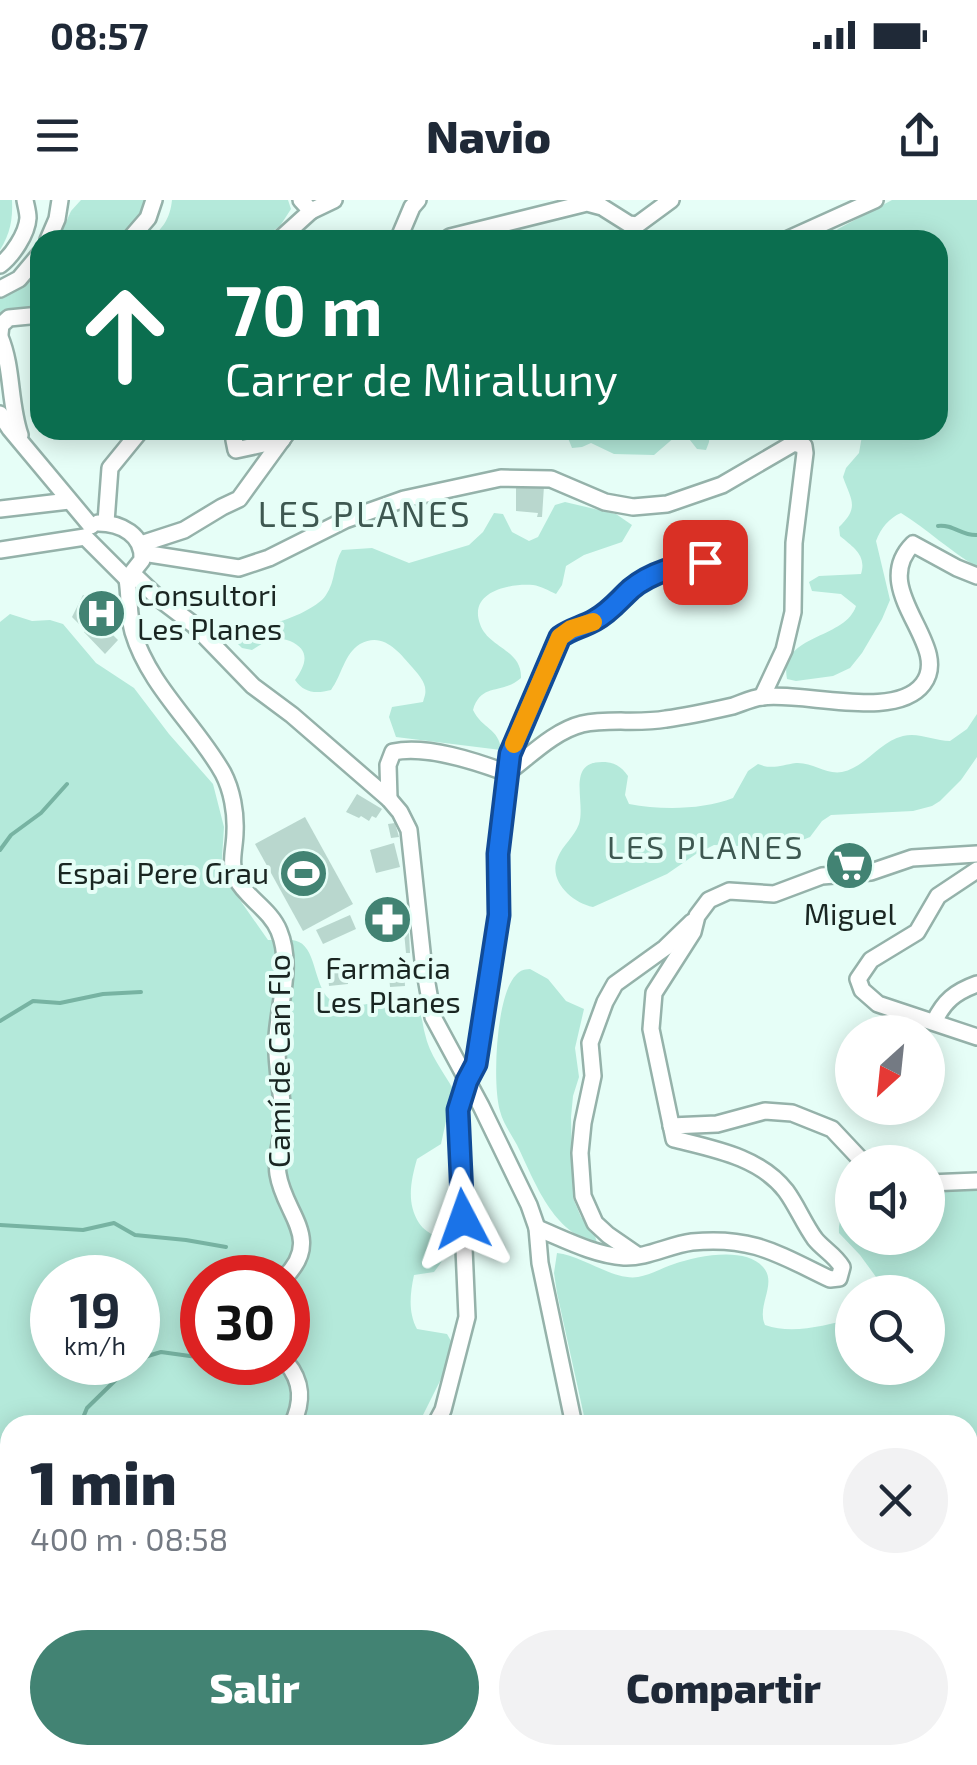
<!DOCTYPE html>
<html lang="es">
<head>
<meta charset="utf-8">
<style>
	body { margin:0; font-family:"Exo 2",sans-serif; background:#f2f2f3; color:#1f2937; height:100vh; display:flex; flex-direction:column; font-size:38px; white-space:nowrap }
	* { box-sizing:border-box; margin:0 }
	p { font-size:32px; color:#747a83 }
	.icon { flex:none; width:55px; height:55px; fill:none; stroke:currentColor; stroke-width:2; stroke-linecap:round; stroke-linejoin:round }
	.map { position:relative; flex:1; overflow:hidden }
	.panel { position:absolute; left:0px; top:1215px; width:978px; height:350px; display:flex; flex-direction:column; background:#fff; border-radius:30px 30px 0 0; box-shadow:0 5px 25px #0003 }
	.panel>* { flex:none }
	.top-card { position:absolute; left:30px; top:30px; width:918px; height:210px; border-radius:30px; box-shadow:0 5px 25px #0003; background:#0b6e4f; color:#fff; overflow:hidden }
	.needle { width:65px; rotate:207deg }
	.buttons { position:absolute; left:835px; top:815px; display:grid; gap:20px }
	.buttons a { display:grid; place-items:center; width:110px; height:110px; border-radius:50%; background:#fff; box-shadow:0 5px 25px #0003; font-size:50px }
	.speed { position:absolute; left:30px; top:1055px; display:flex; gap:20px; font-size:50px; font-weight:700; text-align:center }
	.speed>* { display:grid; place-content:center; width:130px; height:130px; border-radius:50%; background:#fff; box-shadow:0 5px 25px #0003; line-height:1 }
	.speed small { font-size:25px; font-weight:400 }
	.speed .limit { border:15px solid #d22; background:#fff; color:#111 }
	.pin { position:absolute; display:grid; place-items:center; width:85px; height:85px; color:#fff; margin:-42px; border-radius:20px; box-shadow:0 5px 15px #0006 }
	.me { position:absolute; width:110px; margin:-55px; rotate:356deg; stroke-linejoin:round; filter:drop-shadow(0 0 8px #0008) }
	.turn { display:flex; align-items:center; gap:35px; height:210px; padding:0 30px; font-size:45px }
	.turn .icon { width:130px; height:130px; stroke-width:2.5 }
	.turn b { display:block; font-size:70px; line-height:85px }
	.round { display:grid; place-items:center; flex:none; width:105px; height:105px; border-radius:52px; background:#f2f2f3 }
	.head { display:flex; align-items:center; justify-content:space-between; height:170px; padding:0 30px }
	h1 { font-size:60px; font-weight:800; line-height:75px }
	.primary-button { display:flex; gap:20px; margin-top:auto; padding:20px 30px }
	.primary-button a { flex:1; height:115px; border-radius:60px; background:#428373; color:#fff; font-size:40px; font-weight:800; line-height:115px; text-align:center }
	.primary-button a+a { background:#f2f2f3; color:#1f2937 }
	.status { display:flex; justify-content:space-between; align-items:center; height:70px; padding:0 50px; background:#fff; direction:ltr }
	.status svg { height:28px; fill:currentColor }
	header { display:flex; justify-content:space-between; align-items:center; height:130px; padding:0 30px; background:#fff; font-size:45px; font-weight:800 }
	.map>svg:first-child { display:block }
</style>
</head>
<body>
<div class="status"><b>08:57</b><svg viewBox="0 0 49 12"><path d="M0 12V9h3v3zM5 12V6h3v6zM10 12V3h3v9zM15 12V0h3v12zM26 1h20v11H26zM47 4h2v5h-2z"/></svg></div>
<header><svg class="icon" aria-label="menu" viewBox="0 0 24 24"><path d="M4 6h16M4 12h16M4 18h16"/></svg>Navio<svg class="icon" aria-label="share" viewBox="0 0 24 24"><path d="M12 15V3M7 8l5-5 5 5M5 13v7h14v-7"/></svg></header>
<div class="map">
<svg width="977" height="1565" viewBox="0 0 977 1565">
	<rect width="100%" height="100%" fill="#e6fef7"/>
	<g fill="#b4e9da" fill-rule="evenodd">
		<path d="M0 0H12C13 19 10 34 0 50Z"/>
		<polygon points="81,0 145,0 135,26 123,40 58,40 71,11"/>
		<path d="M172 0H288L291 9 280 26 260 40H149C163 28 170 19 172 0Z"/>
		<path d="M892 0H977V367C950 351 928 330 901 313 889 318 881 328 876 341L890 400 882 419 862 453 850 468 833 476 796 481 787 479C778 434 845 440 856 406L841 394 812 391 809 382 819 376 861 374C867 355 853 347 840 336L839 327C860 307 851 300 843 277L846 268 859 253 863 230H938V40H826L838 29Z"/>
		<polygon points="40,72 40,111 0,125 0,98 29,81"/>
		<polygon points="569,230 710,230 709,242 706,250 697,249 686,235 676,236 654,255 614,254 591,243 582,247 572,248 568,238"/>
		<path d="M565 302 616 314 632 325 622 342 584 355 566 366 562 385 556 394C549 391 541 386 533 385 511 383 468 391 480 424 488 448 522 449 521 478 502 495 481 482 473 510 482 529 499 528 501 550L396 537 389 517 392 507 423 502C425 495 426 494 425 487 423 479 417 473 412 467 399 452 383 431 360 444 344 454 342 475 331 490 316 494 304 493 295 480 306 465 311 450 290 441 284 439 280 438 274 439 266 440 259 446 252 450L242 448 235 441 238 431C249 426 258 426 269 424 284 422 318 408 326 395 336 381 333 364 342 350L372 348 409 363 469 345 483 332 494 313 503 314 512 332 529 341 538 337 555 305Z"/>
		<path d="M10 414 32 421 50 420 63 424 96 463 134 488 169 534 213 584 224 627 221 673 268 740C277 740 291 738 299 742 317 750 314 790 332 801 355 816 394 789 414 806 423 813 422 824 425 834 429 854 443 871 453 889L441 944 417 959C411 980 406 1003 419 1023 431 1042 464 1036 434 1072L414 1075C410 1094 408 1112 417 1129L447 1134 451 1141 446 1169 418 1225H10V1555H968V1225H586L557 1093 554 1073 557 1053C583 1056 614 1081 638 1077 650 1075 662 1068 674 1064 697 1056 745 1046 763 1067 778 1083 756 1106 765 1125 793 1135 825 1125 852 1119V1168H928V1092H887L860 1055 839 1033C838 1020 843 1015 852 1007V1038H928V991L977 989V1565H0V422ZM52 1078H138V1162H52ZM202 1078H288V1162H202Z"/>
		<path d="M977 514V557L961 580 940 601 932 606 913 611 831 615 822 621 810 637 800 641 767 647 714 645 696 654 667 674 593 707C572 703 547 680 558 657 563 645 574 637 579 624 586 602 566 562 602 562 614 562 621 566 628 576L625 595 629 604C661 610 702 610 733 598L748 571 758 564C773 570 781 565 796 563 813 562 826 575 842 572 866 567 879 542 903 536 919 532 934 541 950 541L967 529Z"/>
		<path d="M530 769 548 779 566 801 584 809 575 848 579 877 573 896 571 917 573 998 581 1017 594 1032 597 1043C553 1034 535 982 517 945 511 934 503 923 500 911 492 883 496 795 516 775 522 769 523 770 530 769Z"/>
	</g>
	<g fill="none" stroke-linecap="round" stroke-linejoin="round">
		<g stroke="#77b3a2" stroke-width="4">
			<path d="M938 326C953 324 962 336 977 335"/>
			<polyline points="0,650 11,635 41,613 67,584"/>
			<polyline points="0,821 33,801 60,803 103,794 141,792"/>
			<polyline points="0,1025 83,1030 114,1023 135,1035 186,1040 226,1047"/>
			<polyline points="138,1159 161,1152 197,1157"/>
			<polyline points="80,1225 87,1208 134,1162"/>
			<polyline points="0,1305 10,1299"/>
			<polyline points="968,1420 977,1417"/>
			<polyline points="147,1565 151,1555"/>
		</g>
	</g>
	<g fill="#b9d7ce">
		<polygon points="516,284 544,286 542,317 537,317 538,313 516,311"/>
		<polygon points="83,395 108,409 105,414 115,423 109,431 118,440 105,454 84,432 90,425 85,421 87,419 84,417 79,424 72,417"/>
		<polygon points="357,594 382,609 376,618 372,616 369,621 361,616 359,618 346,612"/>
		<polygon points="305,617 353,704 303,731 255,644"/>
		<polygon points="395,623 399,637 391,638 388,624"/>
		<polygon points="394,643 400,667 376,673 370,650"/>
		<polygon points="408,713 410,753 406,753 404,732 389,733 388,714"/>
		<polygon points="350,715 356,729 323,744 316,730"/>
		<polygon points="346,761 348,784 329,786 327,763"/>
		<polygon points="404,769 405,786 390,787 389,776 396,775 395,770"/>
	</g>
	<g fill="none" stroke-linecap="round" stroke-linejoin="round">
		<defs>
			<g id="minor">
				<polyline points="311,11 334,0"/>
				<polyline points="48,40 57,19 60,0"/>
				<polyline points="129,40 148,18 154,0"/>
				<polyline points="279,40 311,11 301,0"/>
				<polyline points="398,40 412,7 418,0"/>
				<polyline points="446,40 450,37 587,3 602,7 629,24 637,25 671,0"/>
				<polyline points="786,40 875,0"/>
				<path d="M0 65C12 56 27 34 28 18 28 12 26 6 25 0"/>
				<polyline points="0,89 19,79 40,54"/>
				<polyline points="0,134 1,125 9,118 40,115"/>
				<path d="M0 137C13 168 9 203 20 235"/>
				<polyline points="0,214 10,229 91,326"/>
				<polyline points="239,230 234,240 236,250 282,240"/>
				<polyline points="0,309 69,301"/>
				<polyline points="106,322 110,268 141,230"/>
				<path d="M98 323C121 323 144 335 142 360L127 379"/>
				<polyline points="85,337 127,379"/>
				<polyline points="141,344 184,330 222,307 239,299 289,230"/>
				<polyline points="0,350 85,337"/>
				<polyline points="143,353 239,368 269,358 345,320 404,299 501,278 551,279 605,302 633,307 667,304 722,285 794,243 804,246 805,253 794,343 793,412 784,450 762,497"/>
				<polyline points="133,374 157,397 194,425 253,486 292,515 389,599 400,612 409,630 423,761 433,817 481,906 529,1005 537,1028 540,1063 574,1225"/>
				<path d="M127 379C130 397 128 414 133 432 149 486 196 525 223 573 232 590 236 613 235 632 235 647 229 664 236 678 246 698 270 709 279 731 293 765 279 803 277 837 275 865 283 893 283 921 283 938 275 956 278 974 284 1014 324 1039 284 1078"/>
				<path d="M507 573C530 556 554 531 582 524 609 518 638 524 666 519 688 516 711 511 733 506 742 503 752 498 762 497 803 491 895 521 923 484 953 445 867 390 913 344L957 368 977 376"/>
				<path d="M389 599 388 565 393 552C427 545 475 561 507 573"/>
				<polyline points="977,670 938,696 917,732 871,760 858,779 862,790 878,804 977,837"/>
				<path d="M934 822C944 801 955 792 977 784"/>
				<polyline points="671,926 717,924 765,911 792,913 832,929 863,962"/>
				<polyline points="928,983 977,981"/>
				<path d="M537 1028C564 1039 594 1055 624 1057 647 1058 669 1045 692 1042 752 1036 778 1054 830 1079L839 1078 842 1067C835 1055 823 1049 815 1039 804 1024 797 1006 786 991 760 957 714 949 674 939L651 829 654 793 693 732 697 716 709 700 729 691 774 694 822 676 871 672 912 658 977 654"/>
				<polyline points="637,1055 608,1035 595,1023 583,996 580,953 583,923 593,876 590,843 605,802 615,784 665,748 692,722"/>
				<path d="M286 1162C303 1182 303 1202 292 1225"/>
				<polyline points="435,1225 443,1210 467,1117 458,910 467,881 476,865 499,715 498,654 510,554 559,437 571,429 593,422 645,379 671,369 705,362 711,369 713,380"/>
				<polyline points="189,1555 192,1565"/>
			</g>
		</defs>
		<use href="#minor" stroke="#95b2aa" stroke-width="20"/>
		<use href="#minor" stroke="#fff" stroke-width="15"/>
	</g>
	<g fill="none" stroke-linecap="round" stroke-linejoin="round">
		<defs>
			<path id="route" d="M463 1019 458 910 467 881 476 864 499 715 498 654 510 554 560 437C571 429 583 427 595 420 610 412 619 400 631 389 650 373 680 364 705 362"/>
		</defs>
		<use href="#route" stroke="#114b97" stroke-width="25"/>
		<use href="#route" stroke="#1a73e8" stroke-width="18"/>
		<polyline stroke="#f59e0b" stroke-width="18" points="514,544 560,437 571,429 593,422"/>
	</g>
	<defs>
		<symbol id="hospital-disc" viewBox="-11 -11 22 22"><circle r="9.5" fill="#428373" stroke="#e6fef7"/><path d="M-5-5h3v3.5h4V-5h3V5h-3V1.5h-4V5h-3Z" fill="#fff"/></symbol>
		<symbol id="supermarket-disc" viewBox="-11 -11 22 22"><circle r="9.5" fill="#428373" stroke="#e6fef7"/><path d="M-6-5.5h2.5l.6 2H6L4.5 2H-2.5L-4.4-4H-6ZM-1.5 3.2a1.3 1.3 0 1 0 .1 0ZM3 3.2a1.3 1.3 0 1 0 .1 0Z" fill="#fff"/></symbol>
		<symbol id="stadium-disc" viewBox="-11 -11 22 22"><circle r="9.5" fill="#428373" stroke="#e6fef7"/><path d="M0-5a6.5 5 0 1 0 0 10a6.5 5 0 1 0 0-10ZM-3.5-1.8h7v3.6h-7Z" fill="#fff"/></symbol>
		<symbol id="pharmacy-disc" viewBox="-11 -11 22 22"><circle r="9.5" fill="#428373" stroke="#e6fef7"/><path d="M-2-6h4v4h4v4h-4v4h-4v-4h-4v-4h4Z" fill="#fff"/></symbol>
	</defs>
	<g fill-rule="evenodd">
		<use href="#hospital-disc" x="74" y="386" width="55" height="55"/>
		<use href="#supermarket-disc" x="822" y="638" width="55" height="55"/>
		<use href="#stadium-disc" x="276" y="646" width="55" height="55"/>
		<use href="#pharmacy-disc" x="360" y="692" width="55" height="55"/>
	</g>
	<g text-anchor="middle" stroke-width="8" stroke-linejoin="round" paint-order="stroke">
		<g font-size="30" fill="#1a2622" stroke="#e6fef7">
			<text x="137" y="406" text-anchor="start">Consultori<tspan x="137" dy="34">Les Planes</tspan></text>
			<text x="269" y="684" text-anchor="end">Espai Pere Grau</text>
			<text x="850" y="725">Miguel</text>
			<text x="388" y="779">Farmàcia<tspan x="388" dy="34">Les Planes</tspan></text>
		</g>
		<g font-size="30" fill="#1a2622" stroke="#e6fef7">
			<text transform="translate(280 861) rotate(-90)" y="10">Camí de Can Flo</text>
		</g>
		<g font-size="32" letter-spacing="2.5" fill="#3e5851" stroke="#e6fef7">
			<text x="706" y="659">LES PLANES</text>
		</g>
		<g font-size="35" letter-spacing="2.5" fill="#3e5851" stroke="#e6fef7">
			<text x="365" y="327">LES PLANES</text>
		</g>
	</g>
</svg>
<div class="buttons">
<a><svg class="needle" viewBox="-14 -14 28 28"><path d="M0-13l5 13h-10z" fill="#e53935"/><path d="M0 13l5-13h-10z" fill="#747a83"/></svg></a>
<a><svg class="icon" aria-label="sound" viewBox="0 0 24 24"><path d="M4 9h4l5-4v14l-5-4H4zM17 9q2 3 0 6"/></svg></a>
<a><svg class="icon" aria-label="search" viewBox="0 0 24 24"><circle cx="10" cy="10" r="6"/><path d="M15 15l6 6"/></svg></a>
</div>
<div class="speed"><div>19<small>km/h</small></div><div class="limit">30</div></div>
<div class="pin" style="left:705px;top:362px;background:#d93025"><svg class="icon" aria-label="arrive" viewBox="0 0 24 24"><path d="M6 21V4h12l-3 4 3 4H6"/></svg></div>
<svg class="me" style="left:463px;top:1019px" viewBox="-20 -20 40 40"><path d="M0-17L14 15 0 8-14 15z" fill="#1a73e8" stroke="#fff" stroke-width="4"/></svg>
<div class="top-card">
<div class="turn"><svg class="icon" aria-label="ahead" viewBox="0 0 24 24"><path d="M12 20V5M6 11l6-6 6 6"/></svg><div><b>70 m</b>Carrer de Miralluny</div></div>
</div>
<section class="panel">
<div class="head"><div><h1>1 min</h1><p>400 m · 08:58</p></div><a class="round"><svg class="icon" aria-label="close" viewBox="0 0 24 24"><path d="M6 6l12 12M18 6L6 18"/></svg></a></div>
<div class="primary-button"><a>Salir</a><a>Compartir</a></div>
</section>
</div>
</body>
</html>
